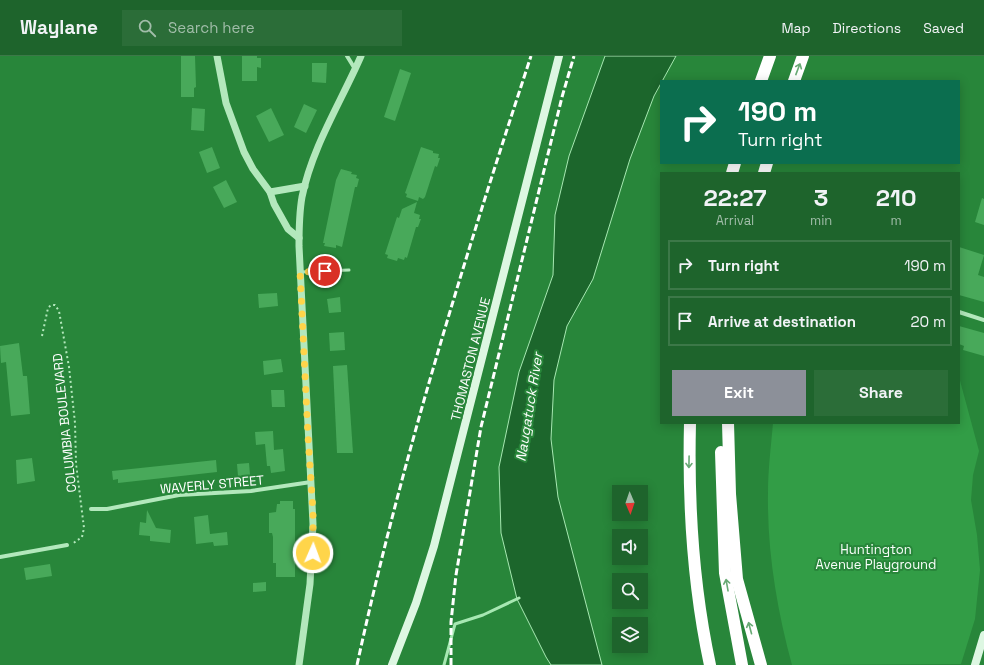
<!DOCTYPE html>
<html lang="en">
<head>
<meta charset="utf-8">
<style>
	body { margin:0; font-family:"Space Grotesk",sans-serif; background:#2b6d38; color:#f1f3f6; height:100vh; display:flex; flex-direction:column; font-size:15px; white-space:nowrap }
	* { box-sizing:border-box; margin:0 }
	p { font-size:13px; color:#a1bda9 }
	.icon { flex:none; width:22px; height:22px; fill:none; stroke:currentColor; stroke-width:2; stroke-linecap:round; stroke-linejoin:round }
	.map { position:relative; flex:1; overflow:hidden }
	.details { position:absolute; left:660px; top:116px; width:300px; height:252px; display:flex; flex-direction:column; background:#1e642c; border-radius:0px; box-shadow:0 2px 10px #0003 }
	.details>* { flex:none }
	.top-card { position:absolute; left:660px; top:24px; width:300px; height:84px; border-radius:0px; box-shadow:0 2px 10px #0003; background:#0b6e4f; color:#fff; overflow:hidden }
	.needle { width:26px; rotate:178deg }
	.buttons { position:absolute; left:612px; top:429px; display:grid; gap:8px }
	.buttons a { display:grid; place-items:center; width:36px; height:36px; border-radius:0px; background:#1e642c; box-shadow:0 2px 10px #0003; font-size:20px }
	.pin { position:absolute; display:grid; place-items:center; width:34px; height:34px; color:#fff; margin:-17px; border:2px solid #fff; border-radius:50%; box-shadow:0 1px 4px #0007 }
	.me { position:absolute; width:44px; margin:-22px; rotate:2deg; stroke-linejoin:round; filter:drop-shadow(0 0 3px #0008) }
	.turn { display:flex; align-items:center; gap:14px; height:84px; padding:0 12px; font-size:18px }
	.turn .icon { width:52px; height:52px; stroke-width:2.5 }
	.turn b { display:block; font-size:28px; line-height:34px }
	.eta { display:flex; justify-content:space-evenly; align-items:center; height:68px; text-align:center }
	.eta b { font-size:24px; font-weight:700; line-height:28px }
	.action { display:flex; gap:8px; margin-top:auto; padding:8px 12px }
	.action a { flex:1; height:46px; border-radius:0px; background:#8c9099; color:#fff; font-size:16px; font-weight:700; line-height:46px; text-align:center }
	.action a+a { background:#2b6d38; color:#f1f3f6 }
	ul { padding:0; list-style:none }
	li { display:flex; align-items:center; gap:12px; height:50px; margin:0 8px 6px; padding:0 4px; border:2px solid #3c7848; border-radius:0px }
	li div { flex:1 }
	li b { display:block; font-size:15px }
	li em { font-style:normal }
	header { display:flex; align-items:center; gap:24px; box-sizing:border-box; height:56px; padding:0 20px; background:#1e642c; border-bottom:1px solid #3c7848 }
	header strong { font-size:19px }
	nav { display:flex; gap:22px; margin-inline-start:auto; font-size:14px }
	.search { width:280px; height:36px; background:#2b6d38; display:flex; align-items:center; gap:10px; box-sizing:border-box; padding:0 14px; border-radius:0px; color:#a1bda9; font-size:15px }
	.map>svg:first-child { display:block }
</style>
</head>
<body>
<header>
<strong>Waylane</strong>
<div class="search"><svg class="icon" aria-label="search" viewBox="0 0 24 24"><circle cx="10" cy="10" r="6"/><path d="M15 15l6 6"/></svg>Search here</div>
<nav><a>Map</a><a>Directions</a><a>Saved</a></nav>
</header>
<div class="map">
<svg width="984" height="609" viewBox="0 0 984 609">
	<rect width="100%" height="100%" fill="#28863a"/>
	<path fill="#329d46" d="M959 321 979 395 973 419 971 444 977 479 980 514 975 563 961 608 792 609C777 554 767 495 768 437 768 414 771 390 773 367H959Z"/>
	<polygon fill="#1c662c" stroke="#a7e8b2" points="605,0 676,0 654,40 630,103 593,223 567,270 554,324 551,383 558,441 602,609 551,609 546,601 517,543 501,477 499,411 519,316 553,219 555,159 569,100"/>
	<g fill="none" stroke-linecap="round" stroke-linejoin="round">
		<polyline stroke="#a7e8b2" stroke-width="3" points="444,609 455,568 483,559 519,542"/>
	</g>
	<g fill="#48a95a">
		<polygon points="181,0 195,0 196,31 194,32 194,41 181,41"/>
		<polygon points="242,0 257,0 257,2 261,2 261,12 257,11 257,25 242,25"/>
		<polygon points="312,7 327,7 326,27 312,26"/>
		<polygon points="400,13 411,17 395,65 384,61"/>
		<polygon points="304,48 317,54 306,77 294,71"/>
		<polygon points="192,52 205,53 204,75 191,74"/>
		<polygon points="271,52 284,79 269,86 256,60"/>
		<polygon points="212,91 220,112 207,117 199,96"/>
		<polygon points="421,91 433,95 433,97 439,98 438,102 440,102 437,111 435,110 425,141 423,143 419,141 418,145 406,141 407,138 405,137"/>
		<polygon points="341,113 352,116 351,118 357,119 356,122 359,123 357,131 355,131 342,191 336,189 336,192 324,190 325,187 323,187 336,124"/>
		<polygon points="226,124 237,146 224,152 213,131"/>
		<polygon points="982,142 984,143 984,169 975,166"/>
		<polygon points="417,146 414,157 420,159 419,163 421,163 418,171 416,171 407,202 405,201 404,204 398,202 397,205 387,202 388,199 385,198 397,161 399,162 402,153"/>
		<polygon points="959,191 984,199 978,219 984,221 984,246 959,239"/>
		<polygon points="277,237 278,250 259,252 258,238"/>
		<polygon points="340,241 341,256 329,257 327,243"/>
		<polygon points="959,270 984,277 984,300 963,294 964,290 959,288"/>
		<polygon points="344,276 345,294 330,295 329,277"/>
		<polygon points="19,287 23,320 27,320 30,358 11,360 6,306 1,307 0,290"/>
		<polygon points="281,303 283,316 264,319 263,305"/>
		<polygon points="347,309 353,397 337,397 333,310"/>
		<polygon points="271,334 284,334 285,351 272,351"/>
		<polygon points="273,375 274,394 283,393 285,415 271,417 270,410 267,410 265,388 256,389 255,376"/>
		<polygon points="32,402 35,425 17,428 16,404"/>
		<polygon points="216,404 217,416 118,427 118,423 113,424 112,415"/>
		<polygon points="249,407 250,419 238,420 237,408"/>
		<polygon points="280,445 293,445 293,453 295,453 295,521 276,521 276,507 273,507 273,481 272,477 269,477 269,457 276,456 277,448 280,448"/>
		<polygon points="147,454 156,472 171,474 170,487 150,485 150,480 139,479 140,466 146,467"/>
		<polygon points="208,459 210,478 227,476 228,489 214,490 213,486 196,488 194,461"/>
		<polygon points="50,508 52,520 26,524 24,512"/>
		<polygon points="266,526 266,535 253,536 253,527"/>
	</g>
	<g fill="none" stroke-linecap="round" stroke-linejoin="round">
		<polyline stroke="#b3e8bc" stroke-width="2" stroke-dasharray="2 3" stroke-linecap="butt" points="42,280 48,252 51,249 55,249 59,255 69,311 75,367 76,408 84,472 82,481 72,488"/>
		<polyline stroke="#b3e8bc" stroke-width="3" points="300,216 349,214"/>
		<g stroke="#b3e8bc" stroke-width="4">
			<polyline points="347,0 355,13"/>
			<polyline points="959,256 984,264"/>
			<polyline points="91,453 107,453 179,439 251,435 311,426"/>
			<polyline points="0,501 67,489"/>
		</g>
		<g stroke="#b3e8bc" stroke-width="7">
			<polyline points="217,0 226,47 244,96 253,113 270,136 274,148 288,173 299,182"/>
			<polyline points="270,136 305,130"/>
			<path d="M299 609 310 528 313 468 299 190C299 174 299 158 302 141 312 91 341 46 361 0"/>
		</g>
		<g stroke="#ddf7e2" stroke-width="8">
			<polyline points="392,609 416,547 434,490 559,0"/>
			<polyline points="975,609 984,579"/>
		</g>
		<g stroke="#fff" stroke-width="12">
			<polyline points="761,25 770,0"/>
			<polyline points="794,25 803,0"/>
			<polyline points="732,117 735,107"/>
			<polyline points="764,117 767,107"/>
			<path d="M690 367C688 448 693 530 710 609"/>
			<polyline points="728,367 730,438 737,523 761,609"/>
			<polyline points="721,396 725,517 742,609"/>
		</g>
		<g stroke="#fff" stroke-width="3" stroke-dasharray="7 3" stroke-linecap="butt">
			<path d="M357 609C402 402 465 201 531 0"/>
			<polyline points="451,609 451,566 456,519 481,371 562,41 574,0"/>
		</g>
	</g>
	<defs><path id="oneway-shaft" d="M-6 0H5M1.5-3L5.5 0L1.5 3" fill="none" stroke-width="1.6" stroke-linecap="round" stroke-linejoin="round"/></defs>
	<g stroke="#68aa75">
		<use href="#oneway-shaft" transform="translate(798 13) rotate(-69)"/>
		<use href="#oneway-shaft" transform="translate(689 406) rotate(91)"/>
		<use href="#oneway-shaft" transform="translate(727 529) rotate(-100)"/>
		<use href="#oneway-shaft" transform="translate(750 572) rotate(-105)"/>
	</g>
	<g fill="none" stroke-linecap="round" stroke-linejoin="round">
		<polyline stroke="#ffd54a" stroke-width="7" stroke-dasharray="0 12.6" points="313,497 313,456 308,380 300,216 325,215"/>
	</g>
	<g text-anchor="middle" stroke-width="4" stroke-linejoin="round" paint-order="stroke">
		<g font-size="13" fill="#fff" stroke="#28863a">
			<text transform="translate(470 303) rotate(-76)" y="5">THOMASTON AVENUE</text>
			<text transform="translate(64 367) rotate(-96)" y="5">COLUMBIA BOULEVARD</text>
			<text transform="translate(212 428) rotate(-5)" y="5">WAVERLY STREET</text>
		</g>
		<g font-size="13" fill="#f9fefa" stroke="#28863a">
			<text x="876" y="498">Huntington<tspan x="876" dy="15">Avenue Playground</tspan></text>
		</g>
		<g font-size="14" font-style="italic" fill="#fcfefc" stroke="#28863a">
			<text transform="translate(529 351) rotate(-81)" y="5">Naugatuck River</text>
		</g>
	</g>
</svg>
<div class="buttons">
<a><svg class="needle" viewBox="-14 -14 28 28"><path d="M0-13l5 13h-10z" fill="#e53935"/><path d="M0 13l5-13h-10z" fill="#a1bda9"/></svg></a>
<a><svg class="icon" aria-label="sound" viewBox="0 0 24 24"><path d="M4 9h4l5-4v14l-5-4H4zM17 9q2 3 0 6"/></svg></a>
<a><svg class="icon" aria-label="search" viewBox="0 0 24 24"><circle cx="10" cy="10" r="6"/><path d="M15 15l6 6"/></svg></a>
<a><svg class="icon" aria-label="layers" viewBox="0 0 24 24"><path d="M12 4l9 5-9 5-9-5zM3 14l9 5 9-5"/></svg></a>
</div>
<div class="pin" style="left:325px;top:215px;background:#d93025"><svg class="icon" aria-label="arrive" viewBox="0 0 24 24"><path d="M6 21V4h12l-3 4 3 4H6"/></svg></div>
<svg class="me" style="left:313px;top:497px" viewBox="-20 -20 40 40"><circle r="17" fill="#ffd54a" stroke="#fff" stroke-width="3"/><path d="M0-11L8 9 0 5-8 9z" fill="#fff"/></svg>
<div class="top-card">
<div class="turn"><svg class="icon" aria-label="right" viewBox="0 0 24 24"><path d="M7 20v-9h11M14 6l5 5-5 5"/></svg><div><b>190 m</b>Turn right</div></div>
</div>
<section class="details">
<div class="eta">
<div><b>22:27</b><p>Arrival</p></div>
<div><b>3</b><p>min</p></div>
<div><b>210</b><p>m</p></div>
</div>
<ul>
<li><svg class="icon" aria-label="right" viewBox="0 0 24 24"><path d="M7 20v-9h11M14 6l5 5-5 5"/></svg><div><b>Turn right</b></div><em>190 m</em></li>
<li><svg class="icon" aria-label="arrive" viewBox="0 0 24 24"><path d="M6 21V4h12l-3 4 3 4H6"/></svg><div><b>Arrive at destination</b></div><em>20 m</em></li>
</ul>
<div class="action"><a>Exit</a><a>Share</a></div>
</section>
</div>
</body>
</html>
